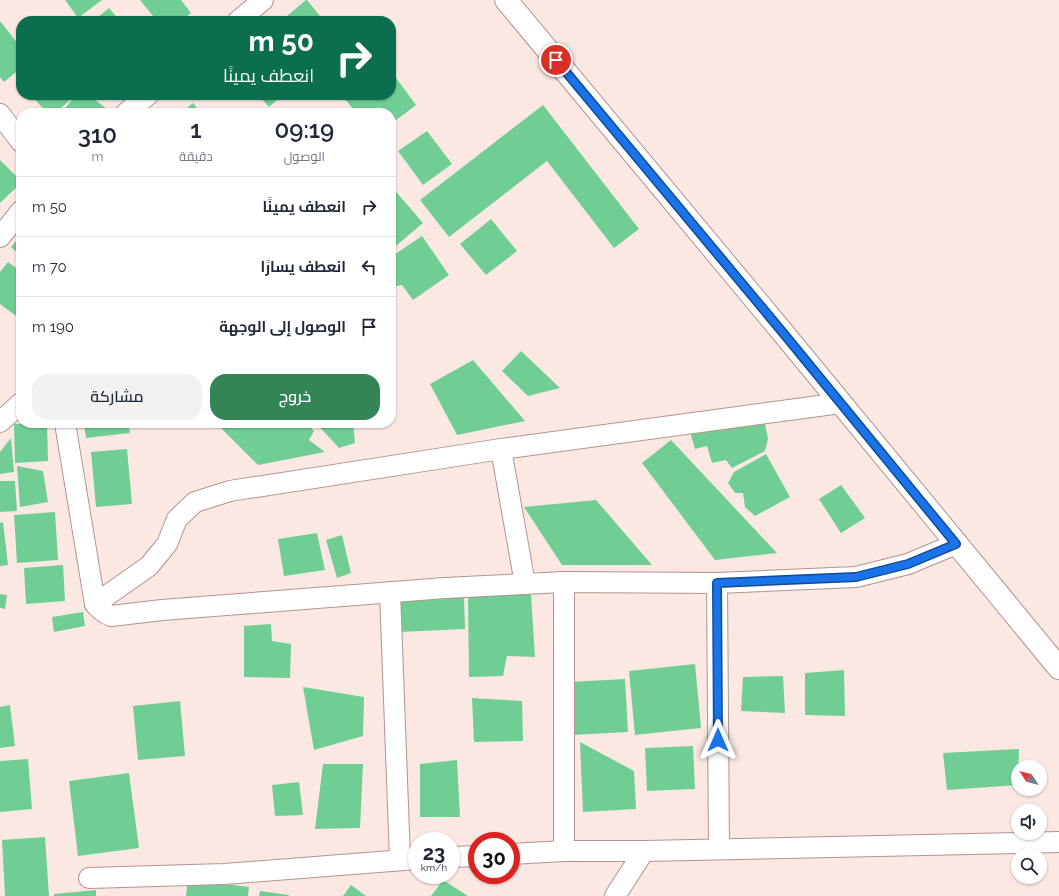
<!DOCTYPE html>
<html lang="ar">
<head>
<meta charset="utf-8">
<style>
	body { margin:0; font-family:Raleway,Cairo,sans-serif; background:#f2f2f3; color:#1f2937; direction:rtl; height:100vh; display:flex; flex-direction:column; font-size:15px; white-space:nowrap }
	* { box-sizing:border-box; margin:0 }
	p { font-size:13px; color:#747a83 }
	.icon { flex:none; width:22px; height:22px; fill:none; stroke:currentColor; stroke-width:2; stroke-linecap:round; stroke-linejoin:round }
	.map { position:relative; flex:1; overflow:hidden; direction:ltr }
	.sheet { position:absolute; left:16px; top:108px; width:380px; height:320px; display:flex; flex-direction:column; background:#fff; border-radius:16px; box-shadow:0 1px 3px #0004; direction:rtl }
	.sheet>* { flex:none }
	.banner { position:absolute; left:16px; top:16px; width:380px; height:84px; border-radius:16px; box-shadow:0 1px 3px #0004; direction:rtl; background:#0b6e4f; color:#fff; overflow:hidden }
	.needle { width:26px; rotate:306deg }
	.buttons { position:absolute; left:1011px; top:760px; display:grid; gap:8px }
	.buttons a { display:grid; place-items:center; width:36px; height:36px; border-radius:50%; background:#fff; box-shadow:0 1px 3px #0004; font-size:20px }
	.speed { position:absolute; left:408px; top:832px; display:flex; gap:8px; font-size:20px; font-weight:700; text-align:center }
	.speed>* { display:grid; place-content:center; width:52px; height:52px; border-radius:50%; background:#fff; box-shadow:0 1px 3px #0004; line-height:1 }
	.speed small { font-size:10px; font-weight:400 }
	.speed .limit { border:6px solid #d22; background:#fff; color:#111 }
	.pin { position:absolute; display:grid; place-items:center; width:34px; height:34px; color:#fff; margin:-17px; border:2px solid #fff; border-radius:50%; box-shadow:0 1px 4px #0007 }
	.me { position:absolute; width:44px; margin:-22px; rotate:0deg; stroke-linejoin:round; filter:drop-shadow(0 0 3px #0008) }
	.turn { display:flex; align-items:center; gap:14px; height:84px; padding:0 16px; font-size:18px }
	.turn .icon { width:52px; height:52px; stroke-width:2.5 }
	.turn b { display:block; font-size:28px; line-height:34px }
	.eta { display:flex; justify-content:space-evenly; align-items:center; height:68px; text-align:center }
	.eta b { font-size:24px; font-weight:600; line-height:28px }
	.primary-button { display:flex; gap:8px; margin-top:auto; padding:8px 16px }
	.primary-button a { flex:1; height:46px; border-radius:16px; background:#338557; color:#fff; font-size:16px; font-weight:600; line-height:46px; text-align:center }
	.primary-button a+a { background:#f2f2f3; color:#1f2937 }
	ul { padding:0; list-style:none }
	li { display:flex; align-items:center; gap:12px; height:60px; padding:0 16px; border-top:1px solid #e0e1e3 }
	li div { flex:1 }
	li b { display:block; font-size:15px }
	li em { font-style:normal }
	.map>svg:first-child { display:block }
</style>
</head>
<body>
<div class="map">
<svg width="1059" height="896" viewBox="0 0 1059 896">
	<rect width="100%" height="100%" fill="#fbe8e3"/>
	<g fill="#70ce95">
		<polygon points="65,0 102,0 78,18"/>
		<polygon points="140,0 181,0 191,13 181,21 157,21"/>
		<polygon points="306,0 307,0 324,21 281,21"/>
		<polygon points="109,8 120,21 93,21"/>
		<polygon points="0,22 1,22 21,48 21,68 4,82 0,77"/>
		<polygon points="391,71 416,105 391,124 391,113 356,113 342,95 391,95"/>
		<polygon points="31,95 75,95 56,113 47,113"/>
		<polygon points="76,95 89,95 107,109 101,113 61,113"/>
		<polygon points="258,95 283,95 269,107"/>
		<polygon points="193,103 201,113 181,113"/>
		<polygon points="543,105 639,229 614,248 547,161 449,237 420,200"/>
		<polygon points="427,131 452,164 423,185 398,151"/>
		<polygon points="0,160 21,181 21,183 0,203"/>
		<polygon points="391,186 423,223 391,250"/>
		<polygon points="491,219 517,251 486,275 460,244"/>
		<polygon points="21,235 21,256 11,247"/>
		<polygon points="422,236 449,275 413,300 402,285 391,287 391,257"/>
		<polygon points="8,262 21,272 21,318 20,319 0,304 0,272"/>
		<polygon points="521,351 560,388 528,396 502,371"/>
		<polygon points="473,360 525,421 457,435 430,384"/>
		<polygon points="391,374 392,374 395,395 391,395"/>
		<polygon points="764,419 768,439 765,451 732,468 726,460 712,463 707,446 695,449 690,432"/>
		<polygon points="47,423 48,461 15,463 14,424"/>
		<polygon points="84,423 128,423 130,433 86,438"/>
		<polygon points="216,423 305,423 314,431 309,440 325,452 258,465"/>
		<polygon points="316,423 353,423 355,443 339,448"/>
		<polygon points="11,438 14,472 0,474 0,452"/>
		<polygon points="671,440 777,553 715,560 642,463"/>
		<polygon points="127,449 132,504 96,507 91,452"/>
		<polygon points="766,454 790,497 755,516 745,507 743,493 735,493 728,483 734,472"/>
		<polygon points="17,466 43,471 48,502 20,507"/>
		<polygon points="0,481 15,481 17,511 0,512"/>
		<polygon points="841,485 865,518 841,533 819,499"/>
		<polygon points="596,500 652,565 562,565 524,507"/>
		<polygon points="55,512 58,560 17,563 14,515"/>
		<polygon points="3,522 8,565 0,566 0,523"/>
		<polygon points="317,533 325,570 284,576 278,539"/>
		<polygon points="342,535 351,573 337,578 326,540"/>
		<polygon points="63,565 65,601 26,604 24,568"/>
		<polygon points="0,594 7,595 5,609 0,608"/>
		<polygon points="531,594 535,657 507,656 503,676 469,677 468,597"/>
		<polygon points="464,597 465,629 399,632 399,600"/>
		<polygon points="83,612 85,626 54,632 52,617"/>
		<polygon points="271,624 272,641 291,644 290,678 244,677 244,626"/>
		<polygon points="695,664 701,728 635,735 629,671"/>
		<polygon points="844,670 845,716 805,715 805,673"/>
		<polygon points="783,676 785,713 741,711 743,677"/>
		<polygon points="625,679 628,732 572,735 569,682"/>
		<polygon points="303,687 364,697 363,736 314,750"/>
		<polygon points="472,698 522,701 523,741 474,742"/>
		<polygon points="180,701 185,756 138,760 133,706"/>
		<polygon points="10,705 15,746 0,748 0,707"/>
		<polygon points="580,742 634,771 636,809 583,812"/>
		<polygon points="693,746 695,789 647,791 645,748"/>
		<polygon points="1019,749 1018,785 947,790 943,753"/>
		<polygon points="28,759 32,809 0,812 0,761"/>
		<polygon points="457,760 460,817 420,817 420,764"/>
		<polygon points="323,764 363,764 360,828 315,829"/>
		<polygon points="129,773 139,848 78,856 69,781"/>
		<polygon points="299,782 303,815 275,816 272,785"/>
		<polygon points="45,837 49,896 5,896 2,840"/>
		<polygon points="188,879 249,887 248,896 186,896"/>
		<polygon points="443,880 468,896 431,896"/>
		<polygon points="351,885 366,896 343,896"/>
		<polygon points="96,890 96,896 54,896 54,894"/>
		<polygon points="260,891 289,895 289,896 259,896"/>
	</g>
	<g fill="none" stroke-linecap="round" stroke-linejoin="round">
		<defs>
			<g id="minor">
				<polyline points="238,21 263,0"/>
				<polyline points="126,113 148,95"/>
				<polyline points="0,114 21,142"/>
				<polyline points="0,237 21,211"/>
				<polyline points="0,422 21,403"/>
				<polyline points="65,423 95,604 149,566 167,544 177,519 195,502 230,491 501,449 841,403"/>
				<polyline points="501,449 525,584"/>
				<polyline points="717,583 719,849"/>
				<polyline points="390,592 400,860"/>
				<path d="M95 604C100 610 104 613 111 616L162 610 445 588 564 582 717 583 856 577 908 564 956 544"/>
				<polyline points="564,851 564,582"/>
				<polyline points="511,854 564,851 644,851 1059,842"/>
				<polyline points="451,857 477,856"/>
				<polyline points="89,878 224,874 417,859"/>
				<polyline points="615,896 644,851"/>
			</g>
			<polyline id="tertiary" points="506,0 784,334 1059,668"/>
		</defs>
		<use href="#minor" stroke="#b2948d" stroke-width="22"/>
		<use href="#tertiary" stroke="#b2948d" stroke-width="24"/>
		<use href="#minor" stroke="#fff" stroke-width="20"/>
		<use href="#tertiary" stroke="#fff" stroke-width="22"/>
	</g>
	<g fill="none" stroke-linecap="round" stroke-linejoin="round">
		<defs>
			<polyline id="route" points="556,60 784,334 956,544 908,564 856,577 717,583 718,740"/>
		</defs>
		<use href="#route" stroke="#114b97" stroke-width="10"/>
		<use href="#route" stroke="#1a73e8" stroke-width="7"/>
	</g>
</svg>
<div class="buttons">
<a><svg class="needle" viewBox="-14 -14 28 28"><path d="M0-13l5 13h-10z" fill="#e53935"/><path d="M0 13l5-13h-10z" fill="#747a83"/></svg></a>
<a><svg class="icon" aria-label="sound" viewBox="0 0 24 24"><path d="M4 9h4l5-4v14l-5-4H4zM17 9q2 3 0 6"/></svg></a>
<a><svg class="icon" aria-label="search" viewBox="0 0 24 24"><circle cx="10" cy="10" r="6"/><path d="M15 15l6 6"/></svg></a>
</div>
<div class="speed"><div>23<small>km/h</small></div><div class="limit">30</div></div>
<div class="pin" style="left:556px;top:60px;background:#d93025"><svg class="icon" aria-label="arrive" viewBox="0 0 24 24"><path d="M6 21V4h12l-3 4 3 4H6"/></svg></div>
<svg class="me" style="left:718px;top:740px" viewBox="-20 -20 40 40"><path d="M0-17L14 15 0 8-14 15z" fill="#1a73e8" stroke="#fff" stroke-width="4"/></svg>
<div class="banner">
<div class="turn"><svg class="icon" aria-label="right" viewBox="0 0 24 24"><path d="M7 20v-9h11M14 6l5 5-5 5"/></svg><div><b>50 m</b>انعطف يمينًا</div></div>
</div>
<section class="sheet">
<div class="eta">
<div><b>09:19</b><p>الوصول</p></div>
<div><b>1</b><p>دقيقة</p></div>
<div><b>310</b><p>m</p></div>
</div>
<ul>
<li><svg class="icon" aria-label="right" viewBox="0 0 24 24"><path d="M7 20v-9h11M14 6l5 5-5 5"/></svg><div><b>انعطف يمينًا</b></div><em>50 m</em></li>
<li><svg class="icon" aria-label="left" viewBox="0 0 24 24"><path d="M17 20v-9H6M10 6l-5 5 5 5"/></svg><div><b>انعطف يسارًا</b></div><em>70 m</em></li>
<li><svg class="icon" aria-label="arrive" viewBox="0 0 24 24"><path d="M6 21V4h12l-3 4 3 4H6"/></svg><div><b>الوصول إلى الوجهة</b></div><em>190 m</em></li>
</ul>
<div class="primary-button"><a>خروج</a><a>مشاركة</a></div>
</section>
</div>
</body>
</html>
